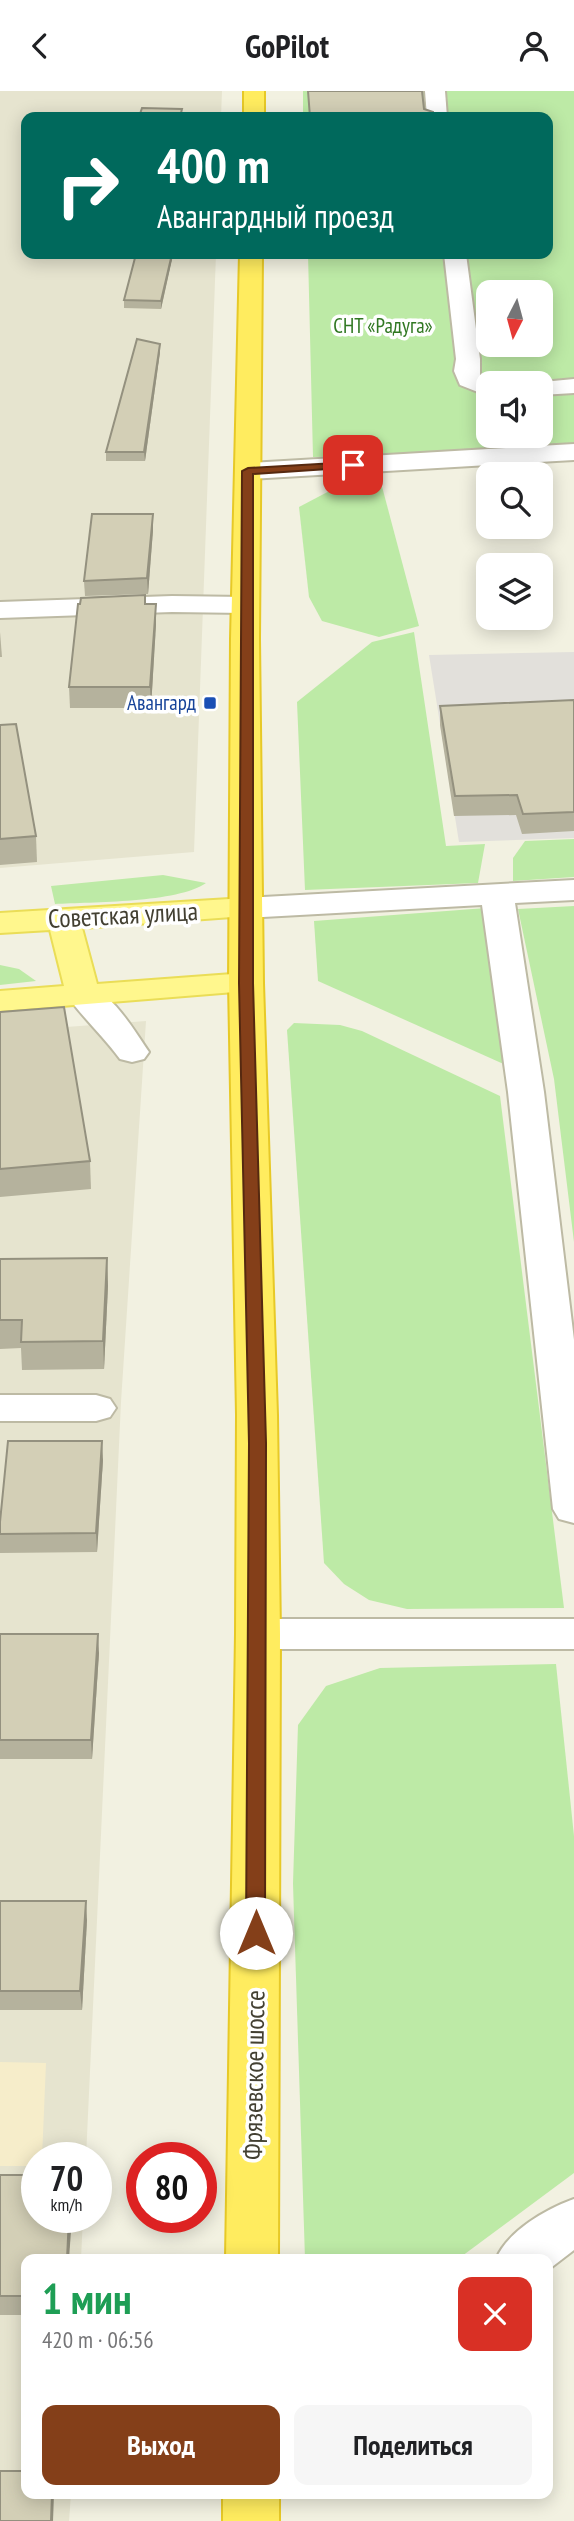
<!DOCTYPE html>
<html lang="ru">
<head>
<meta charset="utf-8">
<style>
	body { margin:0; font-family:"PT Sans Narrow",sans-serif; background:#f6f6f6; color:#202124; height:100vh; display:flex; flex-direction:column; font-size:26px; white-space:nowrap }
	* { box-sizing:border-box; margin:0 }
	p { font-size:23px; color:#757577 }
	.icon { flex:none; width:38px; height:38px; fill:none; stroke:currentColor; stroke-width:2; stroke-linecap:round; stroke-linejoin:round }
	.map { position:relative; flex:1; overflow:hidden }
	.side { position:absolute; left:21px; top:2163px; width:532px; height:245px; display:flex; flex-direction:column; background:#fff; border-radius:14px; box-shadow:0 4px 18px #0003 }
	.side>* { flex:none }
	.banner { position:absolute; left:21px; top:21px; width:532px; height:147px; border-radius:14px; box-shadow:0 4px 18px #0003; background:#00695c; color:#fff; overflow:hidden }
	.needle { width:46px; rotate:186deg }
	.controls { position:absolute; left:476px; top:189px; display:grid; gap:14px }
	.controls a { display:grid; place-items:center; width:77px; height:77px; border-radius:14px; background:#fff; box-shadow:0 4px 18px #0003; font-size:35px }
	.speed { position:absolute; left:21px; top:2051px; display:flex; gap:14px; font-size:35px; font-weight:700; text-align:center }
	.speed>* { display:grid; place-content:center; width:91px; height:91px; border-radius:50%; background:#fff; box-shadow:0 4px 18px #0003; line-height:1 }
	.speed small { font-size:18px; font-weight:400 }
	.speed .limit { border:10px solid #d22; background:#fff; color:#111 }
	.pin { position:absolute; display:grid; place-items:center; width:60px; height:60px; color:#fff; margin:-30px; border-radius:14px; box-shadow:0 4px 10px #0006 }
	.me { position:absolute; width:77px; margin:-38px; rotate:0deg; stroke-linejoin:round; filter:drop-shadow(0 0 5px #0008) }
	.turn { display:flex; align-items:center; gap:24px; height:147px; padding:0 21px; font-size:32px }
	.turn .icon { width:91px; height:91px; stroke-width:2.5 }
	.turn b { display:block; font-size:49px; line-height:60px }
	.round { display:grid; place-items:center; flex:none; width:74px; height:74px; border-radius:14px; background:#f6f6f6 }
	.summary { display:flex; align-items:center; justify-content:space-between; height:119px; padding:0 21px }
	h1 { font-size:42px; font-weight:700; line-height:52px; color:#1e9e55 }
	.cta { display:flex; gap:14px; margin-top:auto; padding:14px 21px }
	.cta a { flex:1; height:80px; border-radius:14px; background:#843f19; color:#fff; font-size:28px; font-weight:700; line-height:80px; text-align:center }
	.cta a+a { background:#f6f6f6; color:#202124 }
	header { display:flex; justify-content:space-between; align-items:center; height:91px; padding:0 21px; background:#fff; font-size:32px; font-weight:700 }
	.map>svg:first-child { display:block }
</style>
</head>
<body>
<header><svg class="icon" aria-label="back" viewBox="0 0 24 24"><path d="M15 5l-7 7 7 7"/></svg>GoPilot<svg class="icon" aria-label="person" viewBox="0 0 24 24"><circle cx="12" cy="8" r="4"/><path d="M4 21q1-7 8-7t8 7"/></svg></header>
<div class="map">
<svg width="574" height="2430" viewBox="0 0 574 2430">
	<rect width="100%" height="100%" fill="#f2f1e1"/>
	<g fill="#e6e4cf">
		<polygon points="0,0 222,0 221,26 26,26 26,163 216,163 194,761 0,777"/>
		<polygon points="146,930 121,1311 86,2067 37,2067 37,2126 83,2126 81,2168 26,2168 26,2403 71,2403 69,2430 0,2430 0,941"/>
	</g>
	<polygon fill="#f6edca" points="0,1971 46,1972 42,2067 37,2067 37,2075 0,2075"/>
	<g fill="#bdeaa6" fill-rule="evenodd">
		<path d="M303 0H574V355L450 363 313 366 308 163H548V26H303ZM488 201H541V254H488ZM488 292H541V345H488Z"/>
		<polygon points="380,388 419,535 379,546 322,530 309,506 299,416 337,396"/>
		<polygon points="414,541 446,755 485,753 478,792 305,799 297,611 372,551"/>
		<polygon points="574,748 574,786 513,790 513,767 525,750"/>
		<path d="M163 784 206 792C178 812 91 811 55 813L51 795Z"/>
		<polygon points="574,815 574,1151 554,988 518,818"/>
		<polygon points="486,817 508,975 318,890 314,830"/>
		<polygon points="0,874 19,878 36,890 0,894"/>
		<polygon points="294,932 340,934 362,940 500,1005 564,1517 407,1518 369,1509 344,1493 324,1472 287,939"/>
		<polygon points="556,1573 574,1745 574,2082 458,2168 305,2168 293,1793 298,1634 326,1595 380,1577"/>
	</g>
	<polygon fill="#e2e0db" points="574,561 574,747 459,751 429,564"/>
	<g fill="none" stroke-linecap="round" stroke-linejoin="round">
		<defs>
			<g id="minor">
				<polygon points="425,0 445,0 447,26 427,26"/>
				<polygon points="444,163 466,163 480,268 480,285 496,292 488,292 488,305 460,294 454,280 456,268"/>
				<polygon points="574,288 574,302 541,304 541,292 532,292"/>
				<polygon points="574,353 574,369 248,388 239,386 235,380 239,374 248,372"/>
				<polygon points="172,505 245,506 255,508 259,514 255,520 245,522 172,521 0,527 0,511"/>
				<polygon points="574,789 574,809 515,812 544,1001 574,1249 574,1432 559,1428 553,1418 508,1001 482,814 246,827 234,824 230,817 234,810 246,807"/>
				<path d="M83 893C112 900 133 938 149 961L144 968 132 971 120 968C103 945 82 926 66 903L71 896Z"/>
				<polygon points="0,1304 96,1304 110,1308 116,1317 110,1326 96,1330 0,1330"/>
				<polygon points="258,1528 574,1528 574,1558 258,1558 243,1554 236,1543 243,1532"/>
				<path d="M574 2108V2159L548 2179V2168H496C508 2140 546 2118 574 2108Z"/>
			</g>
			<polygon id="major" points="246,807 258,810 262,817 258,824 82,837 97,893 246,882 258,885 263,892 258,899 0,920 0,900 64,895 50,839 0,842 0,822"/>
			<g id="highway">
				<rect x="244" y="0" width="20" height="26"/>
				<polygon points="240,163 262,163 259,548 263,892 277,1324 280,1543 278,2168 226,2168 236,1543 237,1324 229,892 231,548"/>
				<rect x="223" y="2403" width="56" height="27"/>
			</g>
		</defs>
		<use href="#minor" stroke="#bdbaa4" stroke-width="4"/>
		<use href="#major" stroke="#eadd57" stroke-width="4"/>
		<use href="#highway" stroke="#e7c927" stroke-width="4"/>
		<use href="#minor" fill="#fff" fill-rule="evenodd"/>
		<use href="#major" fill="#fff78d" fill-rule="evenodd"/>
		<use href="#highway" fill="#ffec5f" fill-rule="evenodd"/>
	</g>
	<g fill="#b5b29d">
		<polygon points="136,163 173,163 161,218 124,217 124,209"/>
		<polygon points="160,261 145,370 106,370 106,361"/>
		<polygon points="153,439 148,503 85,505 84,490"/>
		<polygon points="146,513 156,513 156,533 151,617 70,617 69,596"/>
		<polygon points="0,541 2,566 0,566"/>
		<polygon points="574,609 574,740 522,743 516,724 454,725 440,634 440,615"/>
		<polygon points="0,634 36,745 37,771 0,774"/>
		<polygon points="0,921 90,1070 91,1098 0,1106"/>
		<polygon points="107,1167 108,1195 104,1278 22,1279 21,1257 0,1258 0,1168"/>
		<polygon points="103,1369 97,1461 0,1462 0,1431"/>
		<polygon points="0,1543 99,1562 92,1668 0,1668"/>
		<polygon points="0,1810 87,1829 82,1919 0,1919"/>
		<polygon points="0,2084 26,2168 26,2224 0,2224"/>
	</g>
	<g fill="#94917f">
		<polygon points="172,163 173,164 161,218 161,210"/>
		<polygon points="160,253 160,261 145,370 144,361"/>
		<polygon points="153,423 153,439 148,503 147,487"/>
		<polygon points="156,513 156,533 151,617 150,596"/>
		<polygon points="107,1167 108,1195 104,1278 103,1250"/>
		<polygon points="102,1350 103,1369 97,1461 96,1442"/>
		<polygon points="98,1543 99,1562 92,1668 91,1649"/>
		<polygon points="86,1810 87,1829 82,1919 80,1900"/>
		<polygon points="69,2126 72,2126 69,2168 67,2168"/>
		<polygon points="52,2403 54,2403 53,2430 51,2430"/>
	</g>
	<g fill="#d3cfb6" stroke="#94917f" stroke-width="2">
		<polygon points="308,0 422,0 424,18 433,21 433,26 310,26"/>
		<polygon points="142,17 182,18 180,26 139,26"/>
		<polygon points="136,163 172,163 161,210 124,209"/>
		<polygon points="137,248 160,253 144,361 106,361"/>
		<polygon points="92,423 153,423 147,487 84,490"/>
		<polygon points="145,504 145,513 156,513 150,596 69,596 78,513 80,513 81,507"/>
		<polygon points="574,609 574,721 523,723 517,704 455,705 440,615"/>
		<polygon points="16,633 36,745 0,748 0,634"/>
		<polygon points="64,916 90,1070 0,1078 0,921"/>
		<polygon points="107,1167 103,1250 21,1251 22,1229 0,1229 0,1168"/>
		<polygon points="8,1350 102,1350 96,1442 0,1443 0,1431"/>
		<polygon points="0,1543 98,1543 91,1649 0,1649"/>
		<polygon points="0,1810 86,1810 80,1900 0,1900"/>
		<polygon points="0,2084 37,2084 37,2126 69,2126 67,2168 26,2168 26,2205 0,2205"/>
		<polygon points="0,2380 26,2380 26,2403 52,2403 51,2430 0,2430"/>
	</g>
	<polygon fill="#843f19" stroke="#562910" stroke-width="2" points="353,371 357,372 357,376 253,383 253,892 266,1352 265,1842 262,1848 256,1850 249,1848 246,1842 249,1352 239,892 242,380 248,377"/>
	<rect fill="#1a4fb4" stroke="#fff" stroke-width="2.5" x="203" y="605" width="14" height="14" rx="3.5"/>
	<g text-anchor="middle" stroke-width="7" stroke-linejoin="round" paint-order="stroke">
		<g font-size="21" fill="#317823" stroke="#fff">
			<text x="383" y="242">СНТ «Радуга»</text>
		</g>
		<g font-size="21" fill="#164399" stroke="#fff" text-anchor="end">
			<text x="196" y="619">Авангард</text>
		</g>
		<g font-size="26" fill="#434032" stroke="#fff">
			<text transform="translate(123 824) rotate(-3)" y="9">Советская улица</text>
			<text transform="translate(254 1984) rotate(-89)" y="9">Фрязевское шоссе</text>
		</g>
	</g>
</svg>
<div class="controls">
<a><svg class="needle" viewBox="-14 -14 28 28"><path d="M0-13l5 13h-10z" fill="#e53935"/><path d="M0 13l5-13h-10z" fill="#757577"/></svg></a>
<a><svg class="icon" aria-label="sound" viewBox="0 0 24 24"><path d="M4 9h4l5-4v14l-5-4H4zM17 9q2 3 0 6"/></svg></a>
<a><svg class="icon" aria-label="search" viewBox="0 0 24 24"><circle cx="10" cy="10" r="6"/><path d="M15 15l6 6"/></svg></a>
<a><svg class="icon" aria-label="layers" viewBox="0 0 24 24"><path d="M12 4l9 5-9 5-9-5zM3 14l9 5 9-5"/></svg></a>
</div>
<div class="speed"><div>70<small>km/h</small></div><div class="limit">80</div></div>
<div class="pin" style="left:353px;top:374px;background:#d93025"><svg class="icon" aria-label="arrive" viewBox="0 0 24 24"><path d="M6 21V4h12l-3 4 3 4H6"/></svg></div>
<svg class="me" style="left:256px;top:1842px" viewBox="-20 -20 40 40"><circle r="19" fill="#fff"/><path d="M0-13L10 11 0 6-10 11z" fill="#843f19"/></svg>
<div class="banner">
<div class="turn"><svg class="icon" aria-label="right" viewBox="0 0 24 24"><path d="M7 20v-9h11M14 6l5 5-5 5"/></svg><div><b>400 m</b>Авангардный проезд</div></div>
</div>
<section class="side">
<div class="summary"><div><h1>1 мин</h1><p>420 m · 06:56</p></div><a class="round" style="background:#d93025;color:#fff"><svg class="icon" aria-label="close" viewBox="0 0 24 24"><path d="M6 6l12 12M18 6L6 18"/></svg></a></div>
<div class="cta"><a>Выход</a><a>Поделиться</a></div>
</section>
</div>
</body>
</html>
